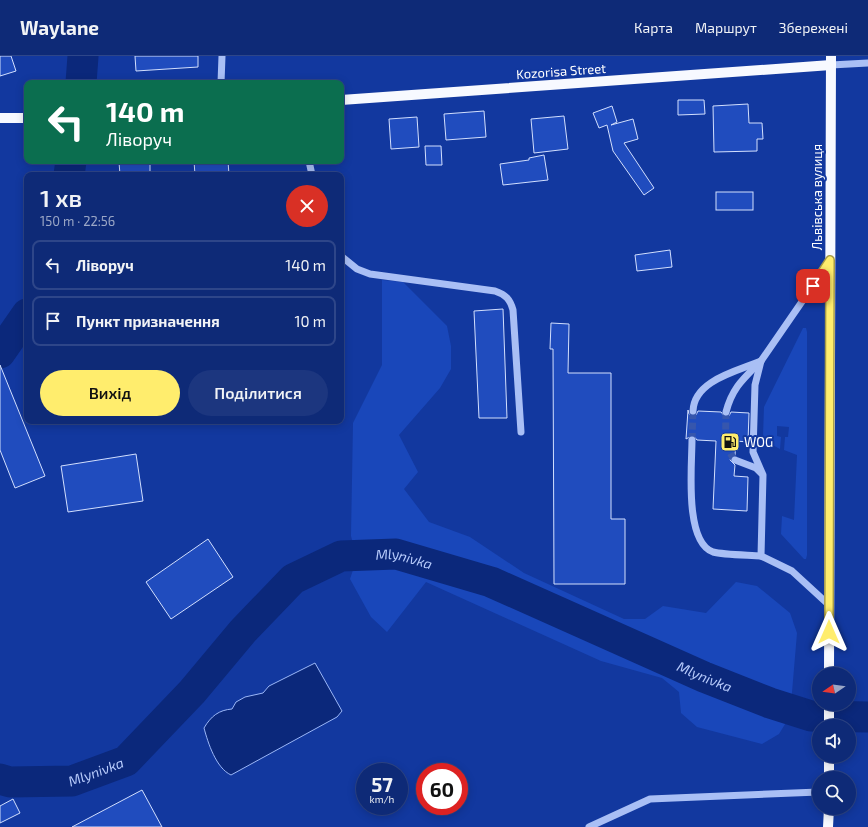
<!DOCTYPE html>
<html lang="uk">
<head>
<meta charset="utf-8">
<style>
	body { margin:0; font-family:"Exo 2",sans-serif; background:#1c367f; color:#f1f3f6; height:100vh; display:flex; flex-direction:column; font-size:15px; white-space:nowrap }
	* { box-sizing:border-box; margin:0 }
	p { font-size:13px; color:#9ba7c6 }
	.icon { flex:none; width:22px; height:22px; fill:none; stroke:currentColor; stroke-width:2; stroke-linecap:round; stroke-linejoin:round }
	.map { position:relative; flex:1; overflow:hidden }
	.drawer { position:absolute; left:24px; top:116px; width:320px; height:252px; display:flex; flex-direction:column; background:#0e2a77; border-radius:8px; box-shadow:0 2px 10px #0003,0 0 0 1px #2e4689 }
	.drawer>* { flex:none }
	.hud { position:absolute; left:24px; top:24px; width:320px; height:84px; border-radius:8px; box-shadow:0 2px 10px #0003,0 0 0 1px #2e4689; background:#0b6e4f; color:#fff; overflow:hidden }
	.needle { width:26px; rotate:257deg }
	.fabs { position:absolute; left:812px; top:611px; display:grid; gap:8px }
	.fabs a { display:grid; place-items:center; width:44px; height:44px; border-radius:50%; background:#0e2a77; box-shadow:0 2px 10px #0003,0 0 0 1px #2e4689; font-size:20px }
	.speed { position:absolute; left:356px; top:707px; display:flex; gap:8px; font-size:20px; font-weight:700; text-align:center }
	.speed>* { display:grid; place-content:center; width:52px; height:52px; border-radius:50%; background:#0e2a77; box-shadow:0 2px 10px #0003,0 0 0 1px #2e4689; line-height:1 }
	.speed small { font-size:10px; font-weight:400 }
	.speed .limit { border:6px solid #d22; background:#fff; color:#111 }
	.pin { position:absolute; display:grid; place-items:center; width:34px; height:34px; color:#fff; margin:-17px; border-radius:8px; box-shadow:0 2px 6px #0006 }
	.me { position:absolute; width:44px; margin:-22px; rotate:0deg; stroke-linejoin:round; filter:drop-shadow(0 0 3px #0008) }
	.turn { display:flex; align-items:center; gap:14px; height:84px; padding:0 16px; font-size:18px }
	.turn .icon { width:52px; height:52px; stroke-width:2.5 }
	.turn b { display:block; font-size:28px; line-height:34px }
	.round { display:grid; place-items:center; flex:none; width:42px; height:42px; border-radius:21px; background:#1c367f }
	.summary { display:flex; align-items:center; justify-content:space-between; height:68px; padding:0 16px }
	h1 { font-size:24px; font-weight:600; line-height:30px }
	.button { display:flex; gap:8px; margin-top:auto; padding:8px 16px }
	.button a { flex:1; height:46px; border-radius:24px; background:#ffed6d; color:#111; font-size:16px; font-weight:600; line-height:46px; text-align:center }
	.button a+a { background:#1c367f; color:#f1f3f6 }
	ul { padding:0; list-style:none }
	li { display:flex; align-items:center; gap:12px; height:50px; margin:0 8px 6px; padding:0 8px; border:2px solid #2e4689; border-radius:8px }
	li div { flex:1 }
	li b { display:block; font-size:15px }
	li em { font-style:normal }
	header { display:flex; align-items:center; gap:24px; box-sizing:border-box; height:56px; padding:0 20px; background:#0e2a77; border-bottom:1px solid #2e4689 }
	header strong { font-size:19px }
	nav { display:flex; gap:22px; margin-inline-start:auto; font-size:14px }
	.map>svg:first-child { display:block }
</style>
</head>
<body>
<header>
<strong>Waylane</strong>
<nav><a>Карта</a><a>Маршрут</a><a>Збережені</a></nav>
</header>
<div class="map">
<svg width="868" height="771" viewBox="0 0 868 771">
	<rect width="100%" height="100%" fill="#12389f"/>
	<g fill="#1947ba">
		<polygon points="382,224 403,226 447,270 451,290 451,313 440,332 399,379 418,416 404,433 429,466 470,481 524,517 624,563 645,563 663,550 706,557 736,526 757,530 790,557 797,577 790,660 779,678 762,688 697,671 681,657 679,636 662,622 601,605 426,526 387,576 371,561 350,523 357,502 351,480 353,367 382,309"/>
		<polygon points="803,272 806,272 807,276 807,499 806,503 804,503 781,478 782,460 794,464 797,399 784,394 785,381 788,381 789,371 777,370 777,380 781,381 780,393 765,385 763,380 764,351"/>
	</g>
	<path fill="#0b287b" stroke="#9bb7f8" d="M315 607 342 655 337 661 231 719C216 712 208 687 204 672 211 660 219 654 232 653L236 646 245 641 263 637 269 630Z"/>
	<g fill="none" stroke-linecap="round" stroke-linejoin="round">
		<g stroke="#0b287b" stroke-width="31">
			<polyline points="81,27 83,0"/>
			<polyline points="69,119 71,105"/>
			<polyline points="0,297 27,258"/>
			<path id="s1" d="M0 723 10 726 72 725 126 705 192 636 243 575 293 523 341 500 396 498 491 526 704 621 770 647 811 660 868 661"/>
		</g>
	</g>
	<g fill="#204cbe" stroke="#d2dffe">
		<polygon points="0,0 11,0 16,15 0,20"/>
		<polygon points="135,0 198,0 198,11 136,15"/>
		<polygon points="678,44 704,44 705,58 678,59"/>
		<polygon points="748,48 749,67 762,67 763,83 757,83 757,95 714,96 713,50"/>
		<polygon points="612,50 617,66 611,69 633,63 638,83 624,87 654,132 644,139 613,95 607,69 599,72 593,57"/>
		<polygon points="484,55 486,81 446,84 444,58"/>
		<polygon points="564,60 568,93 534,97 531,63"/>
		<polygon points="417,61 419,91 391,93 389,63"/>
		<polygon points="425,90 441,90 442,109 426,109"/>
		<polygon points="544,99 548,124 503,129 500,108 529,104 529,102"/>
		<polygon points="150,105 150,119 120,119 119,106"/>
		<polygon points="194,105 228,105 229,119 195,119"/>
		<rect x="716" y="136" width="37" height="18"/>
		<polygon points="670,194 672,211 637,215 635,199"/>
		<polygon points="503,253 507,362 479,362 474,255"/>
		<polygon points="551,267 569,268 568,317 611,317 611,463 625,463 625,528 554,528 553,293 550,293"/>
		<polygon points="0,309 45,420 15,432 0,394"/>
		<polygon points="688,354 689,358 692,360 696,359 698,355 721,356 725,361 729,360 731,356 749,357 748,386 736,385 735,399 732,400 730,404 735,409 734,420 748,421 747,455 713,453 716,385 697,384 693,379 686,383"/>
		<polygon points="136,398 143,445 68,456 61,410"/>
		<polygon points="208,483 233,521 171,563 146,526"/>
		<polygon points="142,734 162,771 72,771"/>
		<polygon points="13,743 20,757 0,767 0,750"/>
	</g>
	<g fill="none" stroke-linecap="round" stroke-linejoin="round">
		<g stroke="#3656ad" stroke-width="7" stroke-dasharray="7 3.5" stroke-linecap="butt">
			<path d="M726 356C726 373 723 390 735 404"/>
			<polyline points="692,384 693,355"/>
		</g>
		<g stroke="#a9bff5" stroke-width="7">
			<polyline points="831,9 868,7"/>
			<polyline points="221,27 222,0"/>
			<polyline points="309,105 312,119"/>
			<path d="M341 200 357 213 370 218 495 235C506 239 510 243 513 254L521 376"/>
			<path d="M693 355C694 324 738 315 761 305"/>
			<path d="M726 356C732 333 742 324 758 308"/>
			<path d="M692 384C692 408 684 486 713 496 724 499 749 499 761 500"/>
			<polyline points="735,404 756,412 761,417"/>
			<polyline points="829,549 792,515 761,500 763,419 753,396 755,329 761,305 830,205"/>
			<polyline points="589,771 650,743 819,736"/>
		</g>
		<g stroke="#f7f9ff" stroke-width="10">
			<polyline points="341,44 831,9"/>
			<polyline points="0,62 27,62"/>
			<polyline points="829,618 831,0"/>
			<polyline points="829,670 829,648"/>
			<polyline points="829,722 829,700"/>
			<polyline points="828,771 829,752"/>
		</g>
	</g>
	<g fill="none" stroke-linecap="round" stroke-linejoin="round">
		<defs>
			<polyline id="route" points="813,230 830,204 829,576"/>
		</defs>
		<use href="#route" stroke="#a69a47" stroke-width="10"/>
		<use href="#route" stroke="#ffed6d" stroke-width="7"/>
	</g>
	<defs>
		<symbol id="fuel-square" viewBox="-11 -11 22 22"><rect x="-9" y="-9" width="18" height="18" rx="4" fill="#ffed6d" stroke="#12389f"/><path d="M-5.5-6h7V0h2V4h1.3V-2.5L3-4.5l.8-.8L6-3V5H2.5V1h-1V6h-7ZM-4.2-4.7v3.2H.2V-4.7Z" fill="#111"/></symbol>
	</defs>
	<g fill-rule="evenodd">
		<use href="#fuel-square" x="719" y="375" width="22" height="22"/>
	</g>
	<g text-anchor="middle" stroke-width="4" stroke-linejoin="round" paint-order="stroke">
		<g font-size="13" fill="#fff" stroke="#12389f">
			<text transform="translate(561 15) rotate(-4)" y="5">Kozorisa Street</text>
			<text transform="translate(817 141) rotate(-90)" y="5">Львівська вулиця</text>
		</g>
		<g font-size="13" fill="#fff" stroke="#12389f" text-anchor="start">
			<text x="744" y="391">WOG</text>
		</g>
		<g font-size="14" font-style="italic" fill="#b6cafb" stroke="#12389f">
			<text dy="5" stroke="none"><textPath href="#s1" startOffset="494">Mlynivka</textPath></text>
			<text dy="5" stroke="none"><textPath href="#s1" startOffset="818">Mlynivka</textPath></text>
			<text dy="5" stroke="none"><textPath href="#s1" startOffset="98">Mlynivka</textPath></text>
		</g>
	</g>
</svg>
<div class="fabs">
<a><svg class="needle" viewBox="-14 -14 28 28"><path d="M0-13l5 13h-10z" fill="#e53935"/><path d="M0 13l5-13h-10z" fill="#9ba7c6"/></svg></a>
<a><svg class="icon" aria-label="sound" viewBox="0 0 24 24"><path d="M4 9h4l5-4v14l-5-4H4zM17 9q2 3 0 6"/></svg></a>
<a><svg class="icon" aria-label="search" viewBox="0 0 24 24"><circle cx="10" cy="10" r="6"/><path d="M15 15l6 6"/></svg></a>
</div>
<div class="speed"><div>57<small>km/h</small></div><div class="limit">60</div></div>
<div class="pin" style="left:813px;top:230px;background:#d93025"><svg class="icon" aria-label="arrive" viewBox="0 0 24 24"><path d="M6 21V4h12l-3 4 3 4H6"/></svg></div>
<svg class="me" style="left:829px;top:576px" viewBox="-20 -20 40 40"><path d="M0-17L14 15 0 8-14 15z" fill="#ffed6d" stroke="#fff" stroke-width="4"/></svg>
<div class="hud">
<div class="turn"><svg class="icon" aria-label="left" viewBox="0 0 24 24"><path d="M17 20v-9H6M10 6l-5 5 5 5"/></svg><div><b>140 m</b>Ліворуч</div></div>
</div>
<section class="drawer">
<div class="summary"><div><h1>1 хв</h1><p>150 m · 22:56</p></div><a class="round" style="background:#d93025;color:#fff"><svg class="icon" aria-label="close" viewBox="0 0 24 24"><path d="M6 6l12 12M18 6L6 18"/></svg></a></div>
<ul>
<li><svg class="icon" aria-label="left" viewBox="0 0 24 24"><path d="M17 20v-9H6M10 6l-5 5 5 5"/></svg><div><b>Ліворуч</b></div><em>140 m</em></li>
<li><svg class="icon" aria-label="arrive" viewBox="0 0 24 24"><path d="M6 21V4h12l-3 4 3 4H6"/></svg><div><b>Пункт призначення</b></div><em>10 m</em></li>
</ul>
<div class="button"><a>Вихід</a><a>Поділитися</a></div>
</section>
</div>
</body>
</html>
